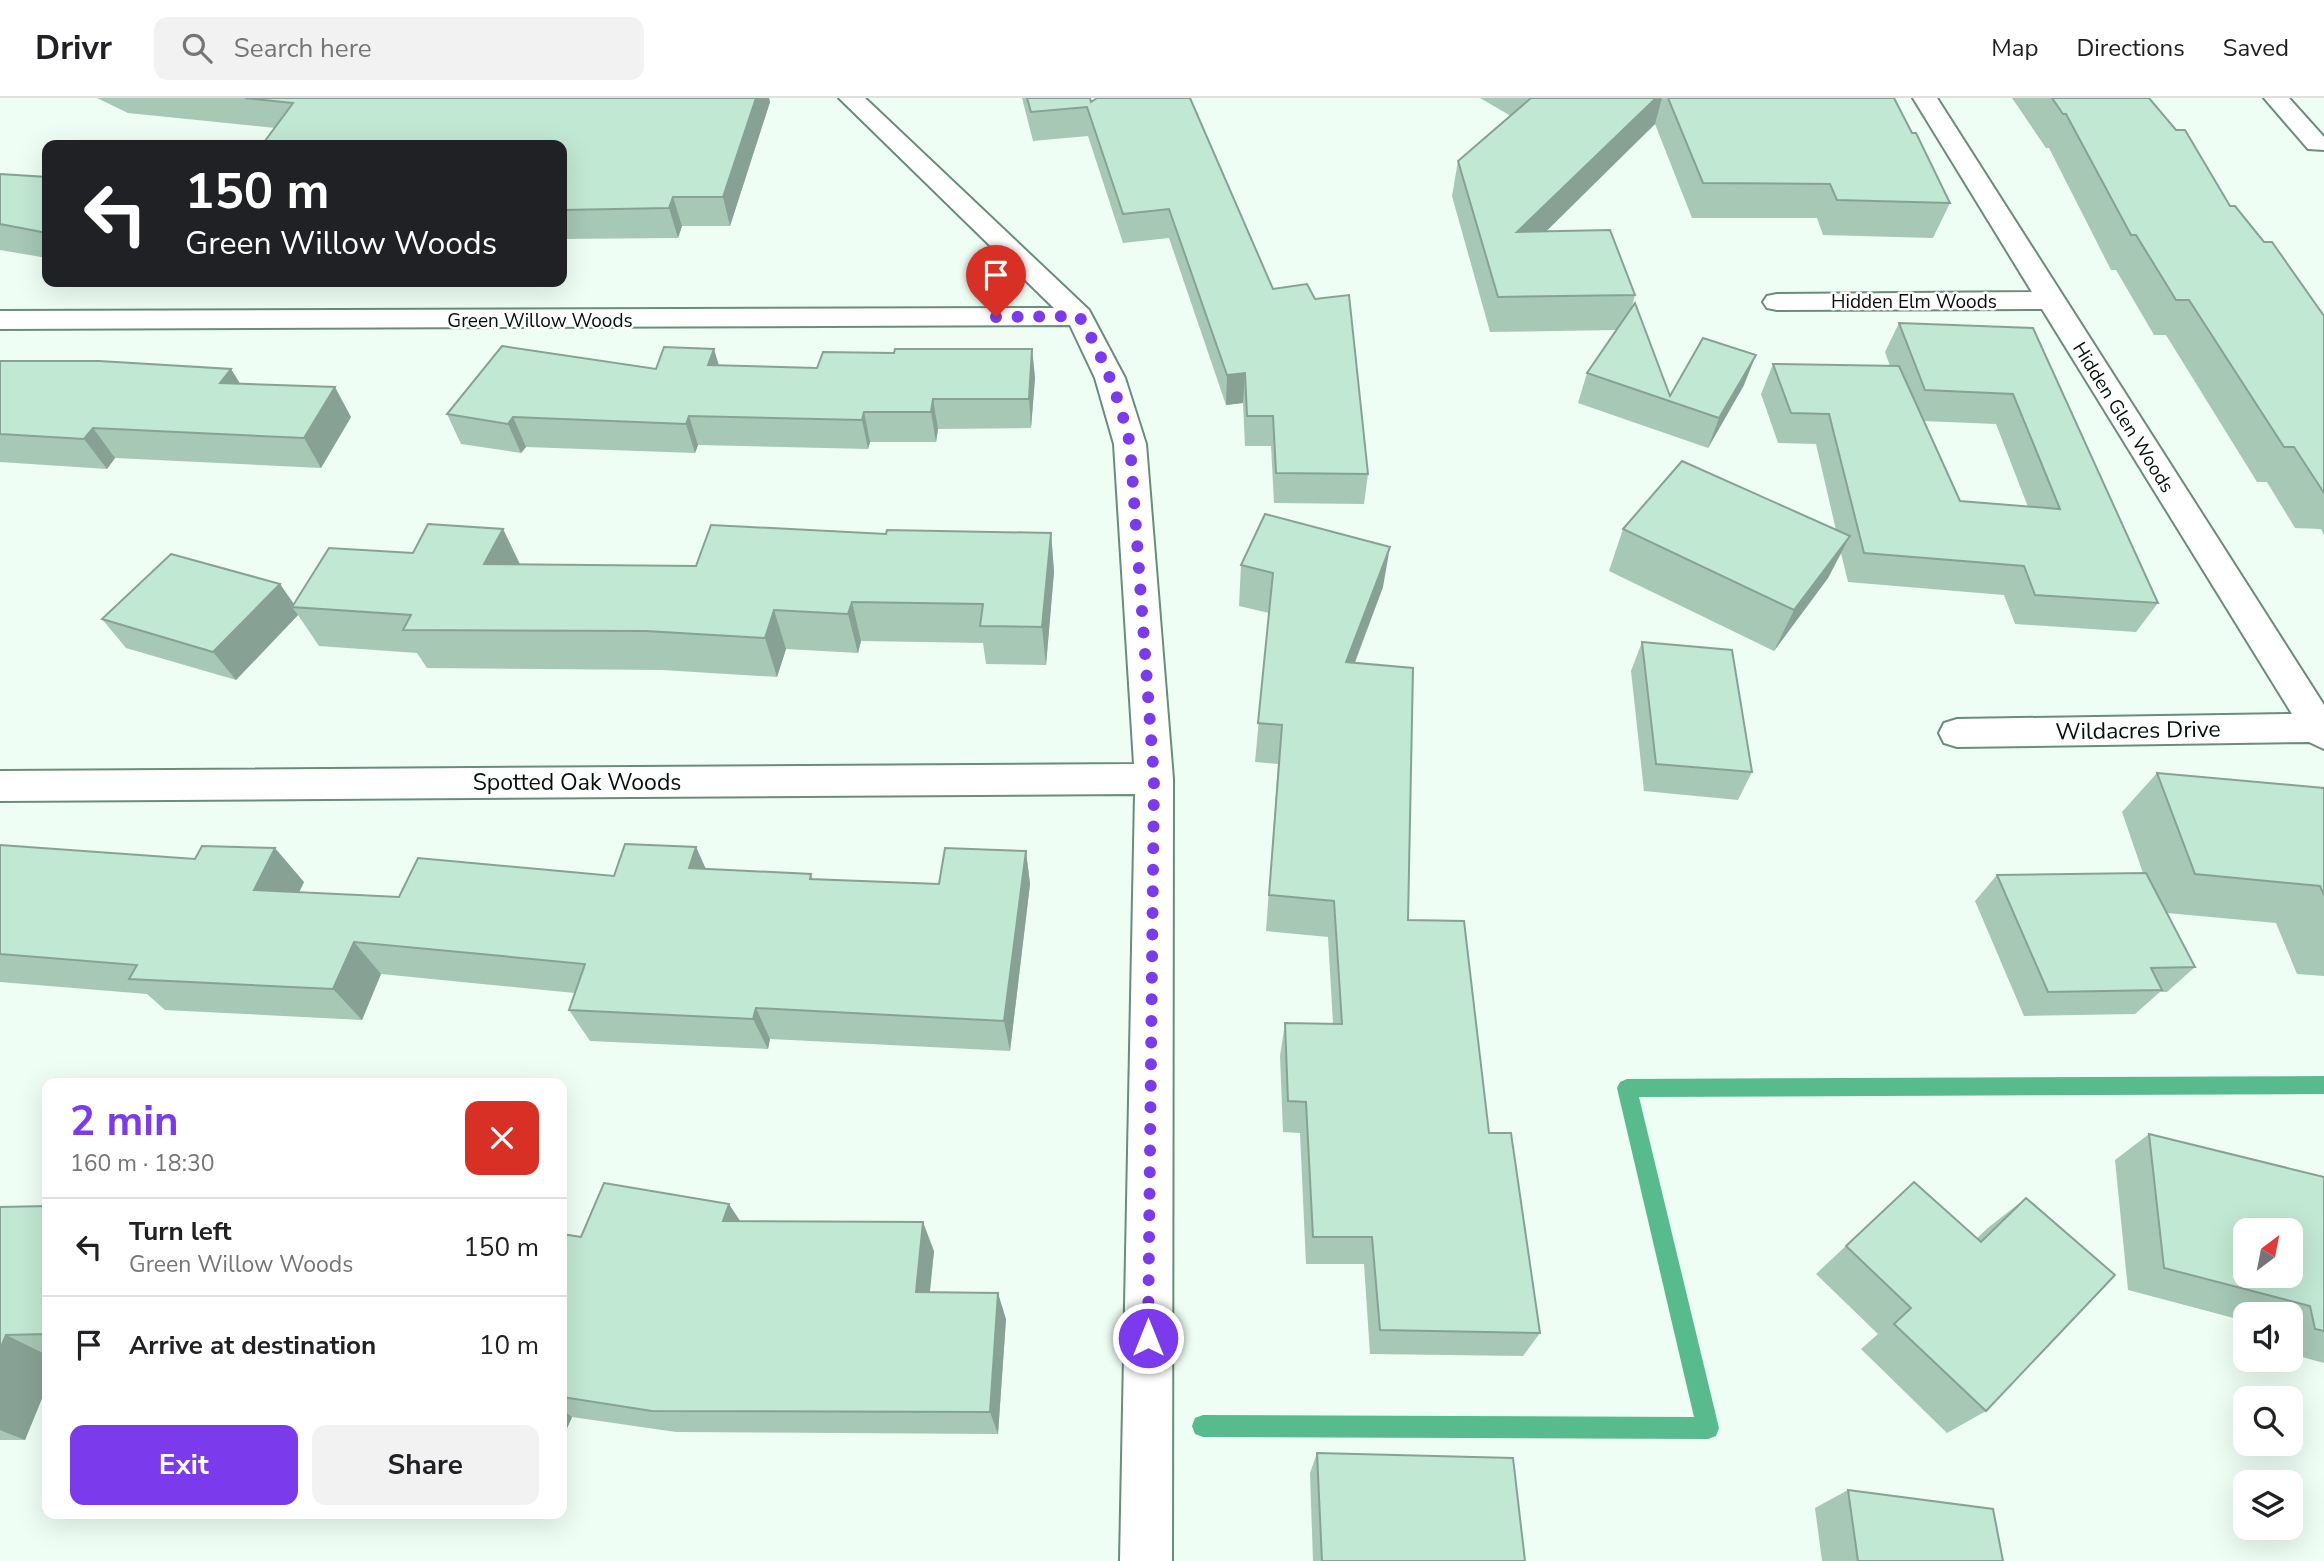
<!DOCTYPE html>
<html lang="en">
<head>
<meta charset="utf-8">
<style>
	body { margin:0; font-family:"Nunito Sans",sans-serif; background:#f2f2f2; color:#202124; height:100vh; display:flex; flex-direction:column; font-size:26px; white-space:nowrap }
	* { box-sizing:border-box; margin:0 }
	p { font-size:23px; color:#757577 }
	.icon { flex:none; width:38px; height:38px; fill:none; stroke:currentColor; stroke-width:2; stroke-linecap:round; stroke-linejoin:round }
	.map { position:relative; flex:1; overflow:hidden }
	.sheet { position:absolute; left:42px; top:980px; width:525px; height:441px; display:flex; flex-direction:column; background:#fff; border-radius:14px; box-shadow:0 7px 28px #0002 }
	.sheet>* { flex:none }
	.guide { position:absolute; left:42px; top:42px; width:525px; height:147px; border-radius:14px; box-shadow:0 7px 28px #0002; background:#202124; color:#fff; overflow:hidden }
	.needle { width:46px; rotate:32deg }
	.controls { position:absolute; left:2233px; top:1120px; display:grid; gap:14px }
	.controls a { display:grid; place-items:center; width:70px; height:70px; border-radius:14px; background:#fff; box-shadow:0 7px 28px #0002; font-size:35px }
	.pin { position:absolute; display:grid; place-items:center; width:60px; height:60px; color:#fff; margin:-72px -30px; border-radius:50% 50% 50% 0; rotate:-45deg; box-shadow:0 0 7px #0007 }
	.pin .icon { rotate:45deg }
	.me { position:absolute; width:77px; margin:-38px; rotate:0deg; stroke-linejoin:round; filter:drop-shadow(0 0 5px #0008) }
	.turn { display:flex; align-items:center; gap:24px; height:147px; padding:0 28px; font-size:32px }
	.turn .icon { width:91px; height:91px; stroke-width:2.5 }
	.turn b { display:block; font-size:49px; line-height:60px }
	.round { display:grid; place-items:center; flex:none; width:74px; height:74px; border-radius:14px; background:#f2f2f2 }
	.head { display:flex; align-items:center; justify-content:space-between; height:119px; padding:0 28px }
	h1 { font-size:42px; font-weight:700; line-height:52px; color:#7c3aed }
	.button { display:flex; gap:14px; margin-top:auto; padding:14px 28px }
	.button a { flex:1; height:80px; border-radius:14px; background:#7c3aed; color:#fff; font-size:28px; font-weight:700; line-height:80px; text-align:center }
	.button a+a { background:#f2f2f2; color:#202124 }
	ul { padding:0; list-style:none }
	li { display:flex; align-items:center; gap:21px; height:98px; padding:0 28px; border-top:2px solid #e0e0e0 }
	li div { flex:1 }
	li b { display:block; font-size:26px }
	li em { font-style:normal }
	header { display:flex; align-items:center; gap:42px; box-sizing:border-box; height:98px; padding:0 35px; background:#fff; border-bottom:2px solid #e0e0e0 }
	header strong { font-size:33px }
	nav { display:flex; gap:38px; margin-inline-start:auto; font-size:24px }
	.search { width:490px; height:63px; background:#f2f2f2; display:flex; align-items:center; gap:18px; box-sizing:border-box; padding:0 24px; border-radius:14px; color:#757577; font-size:26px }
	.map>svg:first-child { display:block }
</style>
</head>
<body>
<header>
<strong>Drivr</strong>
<div class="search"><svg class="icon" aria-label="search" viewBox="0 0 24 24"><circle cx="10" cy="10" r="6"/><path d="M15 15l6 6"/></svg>Search here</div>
<nav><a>Map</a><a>Directions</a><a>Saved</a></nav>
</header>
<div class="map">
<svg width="2324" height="1463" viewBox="0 0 2324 1463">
	<rect width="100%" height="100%" fill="#eefef5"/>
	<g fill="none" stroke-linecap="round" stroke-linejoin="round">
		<polygon fill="#57bb8d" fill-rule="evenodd" points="2324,978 2324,996 1639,999 1719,1330 1716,1338 1708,1341 1203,1339 1195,1336 1192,1328 1195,1320 1203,1317 1694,1319 1617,990 1620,984 1627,981"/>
		<defs>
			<g id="minor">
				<polygon points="839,0 865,0 1089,212 1125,280 1146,346 1173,681 1172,1463 1120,1463 1135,696 0,703 0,673 1134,666 1114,346 1095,280 1070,227 0,231 0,213 1054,210"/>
				<polygon points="1913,0 1937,0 2324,607 2324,651 2309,644 1957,649 1944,645 1939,635 1944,625 1957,621 2292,616 2042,211 1777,212 1767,210 1763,204 1767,198 1777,196 2032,194"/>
				<polygon points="2264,0 2289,0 2324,39 2324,52 2308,51"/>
			</g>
		</defs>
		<use href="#minor" stroke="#698d7a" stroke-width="4"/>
		<use href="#minor" fill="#fff" fill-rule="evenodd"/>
	</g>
	<g fill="#a6c8b5" fill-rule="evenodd">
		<polygon points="97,0 769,0 770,4 730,128 682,128 678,140 562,141 562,47 275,30 128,15"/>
		<polygon points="1022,0 1090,0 1091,4 1273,191 1368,376 1364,406 1274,405 1271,348 1245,348 1243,305 1226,307 1169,140 1123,145 1088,38 1033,43"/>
		<polygon points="1480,0 1894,0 1950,105 1933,140 1823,137 1817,120 1692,120 1655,26 1546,133 1635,197 1631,212 1670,298 1744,287 1708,350 1578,305 1587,275 1617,232 1490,234 1452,98 1458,63 1511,18"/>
		<polygon points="2012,0 2149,0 2230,108 2324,218 2324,437 2321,431 2295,430 2267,384 2257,384 2166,237 2154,237 2116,172 2111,172 2049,50 2046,50"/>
		<polygon points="0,76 47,79 47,160 0,152"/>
		<path d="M1899 225 2033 230 2158 505 2136 534 2015 526 2004 497 1848 484 1841 455 1828 480 1774 553 1609 473 1623 431 1836 432 1816 346 1778 345 1761 296 1773 266 1890 268 1885 254ZM1923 323 1996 326 2028 409 1960 403Z"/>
		<polygon points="1032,251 1035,280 1031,330 938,331 936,344 870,344 868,351 698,347 695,355 526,349 521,355 461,346 447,316 656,271 719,268 817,270 894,255"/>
		<polygon points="0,263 231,271 240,286 351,319 321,370 115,360 107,371 0,364"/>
		<polygon points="503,431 520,466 696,468 886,436 1051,435 1054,474 1046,567 986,566 983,545 861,543 858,555 786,551 777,579 662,572 427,570 417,555 319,548 298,517 236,582 126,550 102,521 294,506 413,455"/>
		<polygon points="1241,467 1383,489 1355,565 1408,822 1489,1035 1540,1235 1523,1258 1370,1256 1364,1166 1306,1166 1300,1035 1283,1034 1280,958 1285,925 1333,926 1328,839 1266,833 1278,666 1255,664 1269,515 1239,508"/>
		<polygon points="1642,544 1752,674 1738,702 1644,693 1631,573"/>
		<polygon points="2157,675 2324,690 2324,878 2297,876 2276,825 2167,815 2195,869 2167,894 2160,894 2135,916 2024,918 1975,803 1997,777 2143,775 2122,714"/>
		<polygon points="0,747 195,761 304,784 299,794 399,799 614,778 696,749 706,771 811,776 813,781 939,786 1026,753 1030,786 1010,953 770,941 768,951 590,943 569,912 575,895 381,876 362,922 165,912 147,896 0,884"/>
		<polygon points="2149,1036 2324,1079 2324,1265 2291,1256 2291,1216 2245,1216 2245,1223 2128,1192 2115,1062"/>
		<polygon points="1914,1084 1977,1140 1989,1129 2026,1100 1986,1313 1947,1335 1861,1251 1878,1236 1816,1176"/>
		<polygon points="47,1108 47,1288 25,1342 0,1342 0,1109"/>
		<polygon points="741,1123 934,1153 930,1194 1006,1221 998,1336 676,1334 572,1319 564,1337 562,1337 562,1136 581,1139"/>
		<polygon points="1317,1355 1525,1463 1313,1463 1310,1375"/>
		<polygon points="1848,1392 2003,1463 1822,1463 1815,1410"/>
	</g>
	<g fill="#87a294">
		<polygon points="756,0 769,0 770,4 730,128 723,99"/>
		<polygon points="1656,0 1662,0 1655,26 1510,169 1517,134"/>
		<polygon points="673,99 682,128 678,140 669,110"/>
		<polygon points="714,251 723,281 708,267"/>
		<polygon points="1032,251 1035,280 1031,330 1029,301"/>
		<polygon points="1756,257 1744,287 1708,350 1719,320"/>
		<polygon points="231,271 249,300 220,285"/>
		<polygon points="1245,275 1243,305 1226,307 1227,277"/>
		<polygon points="335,289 351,319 321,370 304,340"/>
		<polygon points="933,301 938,331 936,344 931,314"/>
		<polygon points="864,314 870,344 868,351 862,322"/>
		<polygon points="689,318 698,347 695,355 686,326"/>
		<polygon points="513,319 526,349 521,355 508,326"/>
		<polygon points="93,330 115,360 107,371 84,341"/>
		<polygon points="503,431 522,471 484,466"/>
		<polygon points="1051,435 1054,474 1046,567 1042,529"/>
		<polygon points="1850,438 1828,480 1774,553 1794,512"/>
		<polygon points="1390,449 1383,489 1340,603 1346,564"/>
		<polygon points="280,486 296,509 292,509 298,517 236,582 213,554"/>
		<polygon points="852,504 861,543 858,555 848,516"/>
		<polygon points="774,512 786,551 777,579 765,540"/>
		<polygon points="696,749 711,783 689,770"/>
		<polygon points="275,750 304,784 284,825 254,792"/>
		<polygon points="1026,753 1030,786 1010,953 1004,923"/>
		<polygon points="354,844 381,876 362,922 333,891"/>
		<polygon points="756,910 770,941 768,951 753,921"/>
		<polygon points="729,1106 748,1135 723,1123"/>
		<polygon points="923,1124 934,1153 927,1220 916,1194"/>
		<polygon points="998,1195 1006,1221 998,1336 990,1314"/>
		<polygon points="6,1237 47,1257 47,1288 25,1342 0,1332 0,1251"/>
		<polygon points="562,1311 572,1319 564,1337 562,1335"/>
	</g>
	<g fill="#c1e8d3" stroke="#87a294" stroke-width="2" fill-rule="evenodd">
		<polygon points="245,0 756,0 723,99 673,99 669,110 562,112 562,47 262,47 293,5"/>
		<polygon points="1027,0 1090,0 1091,4 1097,0 1190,0 1273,191 1307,186 1315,201 1349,197 1368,376 1276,375 1273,318 1247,318 1245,275 1227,277 1169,111 1123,116 1087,9 1031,14"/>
		<polygon points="1531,0 1656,0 1517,134 1610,132 1635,197 1498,199 1458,63"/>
		<polygon points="1668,0 1894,0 1912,35 1916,35 1950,105 1837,102 1830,86 1703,85"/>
		<polygon points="2052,0 2149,0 2176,32 2185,32 2230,108 2235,108 2264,144 2272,144 2324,218 2324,395 2294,349 2284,349 2189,202 2176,202 2136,137 2131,137 2066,16 2063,16"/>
		<polygon points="0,76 47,79 47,135 0,126"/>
		<polygon points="1635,205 1670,298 1703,240 1756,257 1719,320 1587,275"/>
		<polygon points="1899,225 2033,230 2158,505 2035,497 2024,468 1864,455 1829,316 1791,315 1773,266 1899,268 1960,403 2060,411 2013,296 1925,292"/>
		<polygon points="502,248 656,271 664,249 714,251 708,267 817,270 823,254 894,255 895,251 1032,251 1029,301 933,301 931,314 864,314 862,322 689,318 686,326 513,319 508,326 447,316"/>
		<polygon points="0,263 99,263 231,271 220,285 335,289 304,340 93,330 84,341 0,336"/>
		<polygon points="1682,363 1850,438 1794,512 1623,431"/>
		<polygon points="1265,416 1390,449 1346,564 1413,570 1408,822 1464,823 1489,1035 1511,1035 1540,1235 1380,1232 1372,1139 1313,1139 1306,1004 1288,1003 1285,925 1342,926 1334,803 1269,797 1282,627 1258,625 1273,475 1241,467"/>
		<polygon points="428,426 503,431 484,466 696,468 711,427 886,436 887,432 1051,435 1042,529 980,528 983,506 852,504 848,516 774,512 765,540 646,533 403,532 411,517 292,509 329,450 413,455"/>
		<polygon points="171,456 280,486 213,554 102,521"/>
		<polygon points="1642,544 1732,552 1752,674 1656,666"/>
		<polygon points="2157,675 2324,690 2324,797 2320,788 2195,776"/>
		<polygon points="625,746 696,749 689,770 811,776 810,781 939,786 945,750 1026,753 1004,923 756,910 753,921 569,912 585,866 354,844 333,891 129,881 137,867 0,856 0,747 195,761 202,748 275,750 254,792 399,799 418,760 614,778"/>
		<polygon points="2146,775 2195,869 2151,870 2162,892 2048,894 1997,777"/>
		<path d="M2149 1036 2324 1079V1233L2315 1231 2310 1208 2164 1170ZM2245 1132H2291V1178H2245Z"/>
		<polygon points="1914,1084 1981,1144 2026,1100 2115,1177 1986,1313 1894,1226 1911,1210 1846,1148"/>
		<polygon points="604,1085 729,1106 723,1123 923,1124 916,1194 998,1195 990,1314 652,1313 562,1299 562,1136 581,1139"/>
		<polygon points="47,1108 47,1236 6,1237 0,1251 0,1109"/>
		<polygon points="1317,1355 1513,1360 1525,1463 1322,1463"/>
		<polygon points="1848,1392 1993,1411 2003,1463 1858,1463"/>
	</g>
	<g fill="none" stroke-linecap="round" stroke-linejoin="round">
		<path stroke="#7c3aed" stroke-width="12" stroke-dasharray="0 21.6" d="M996 219 1079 218C1104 259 1119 299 1130 346L1154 681 1148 1240"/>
	</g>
	<g text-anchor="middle" stroke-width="5" stroke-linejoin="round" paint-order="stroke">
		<g font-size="19" fill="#04110b" stroke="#fff">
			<text x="1914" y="210">Hidden Elm Woods</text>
			<text x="540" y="229">Green Willow Woods</text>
			<text transform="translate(2124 319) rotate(58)" y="7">Hidden Glen Woods</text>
		</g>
		<g font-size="23" fill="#04110b" stroke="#fff">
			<text transform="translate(2138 632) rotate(-1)" y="8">Wildacres Drive</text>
			<text x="577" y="692">Spotted Oak Woods</text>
		</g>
	</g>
</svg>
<div class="controls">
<a><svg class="needle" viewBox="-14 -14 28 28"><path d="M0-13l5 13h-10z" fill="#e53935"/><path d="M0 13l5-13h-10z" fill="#757577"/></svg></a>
<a><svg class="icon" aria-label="sound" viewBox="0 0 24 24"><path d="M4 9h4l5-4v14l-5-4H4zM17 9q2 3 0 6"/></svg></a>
<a><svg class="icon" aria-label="search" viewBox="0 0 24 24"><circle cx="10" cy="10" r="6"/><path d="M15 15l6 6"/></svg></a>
<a><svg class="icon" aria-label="layers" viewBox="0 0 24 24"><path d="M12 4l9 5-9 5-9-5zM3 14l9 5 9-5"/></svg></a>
</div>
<div class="pin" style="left:996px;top:219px;background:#d93025"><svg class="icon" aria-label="arrive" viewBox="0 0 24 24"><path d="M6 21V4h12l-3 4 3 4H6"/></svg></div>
<svg class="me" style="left:1148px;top:1240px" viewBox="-20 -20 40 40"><circle r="17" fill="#7c3aed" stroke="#fff" stroke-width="3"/><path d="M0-11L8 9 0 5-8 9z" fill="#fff"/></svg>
<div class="guide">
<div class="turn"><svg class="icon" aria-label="left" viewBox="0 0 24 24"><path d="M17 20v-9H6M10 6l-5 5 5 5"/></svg><div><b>150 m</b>Green Willow Woods</div></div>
</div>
<section class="sheet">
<div class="head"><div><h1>2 min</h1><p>160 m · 18:30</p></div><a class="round" style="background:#d93025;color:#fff"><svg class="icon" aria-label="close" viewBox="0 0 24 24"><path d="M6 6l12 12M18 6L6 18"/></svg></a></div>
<ul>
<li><svg class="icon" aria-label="left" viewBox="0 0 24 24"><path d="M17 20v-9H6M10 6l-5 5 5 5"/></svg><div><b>Turn left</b><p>Green Willow Woods</p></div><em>150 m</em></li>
<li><svg class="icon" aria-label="arrive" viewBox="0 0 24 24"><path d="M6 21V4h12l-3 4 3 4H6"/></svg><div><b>Arrive at destination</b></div><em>10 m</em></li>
</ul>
<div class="button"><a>Exit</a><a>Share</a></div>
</section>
</div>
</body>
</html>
